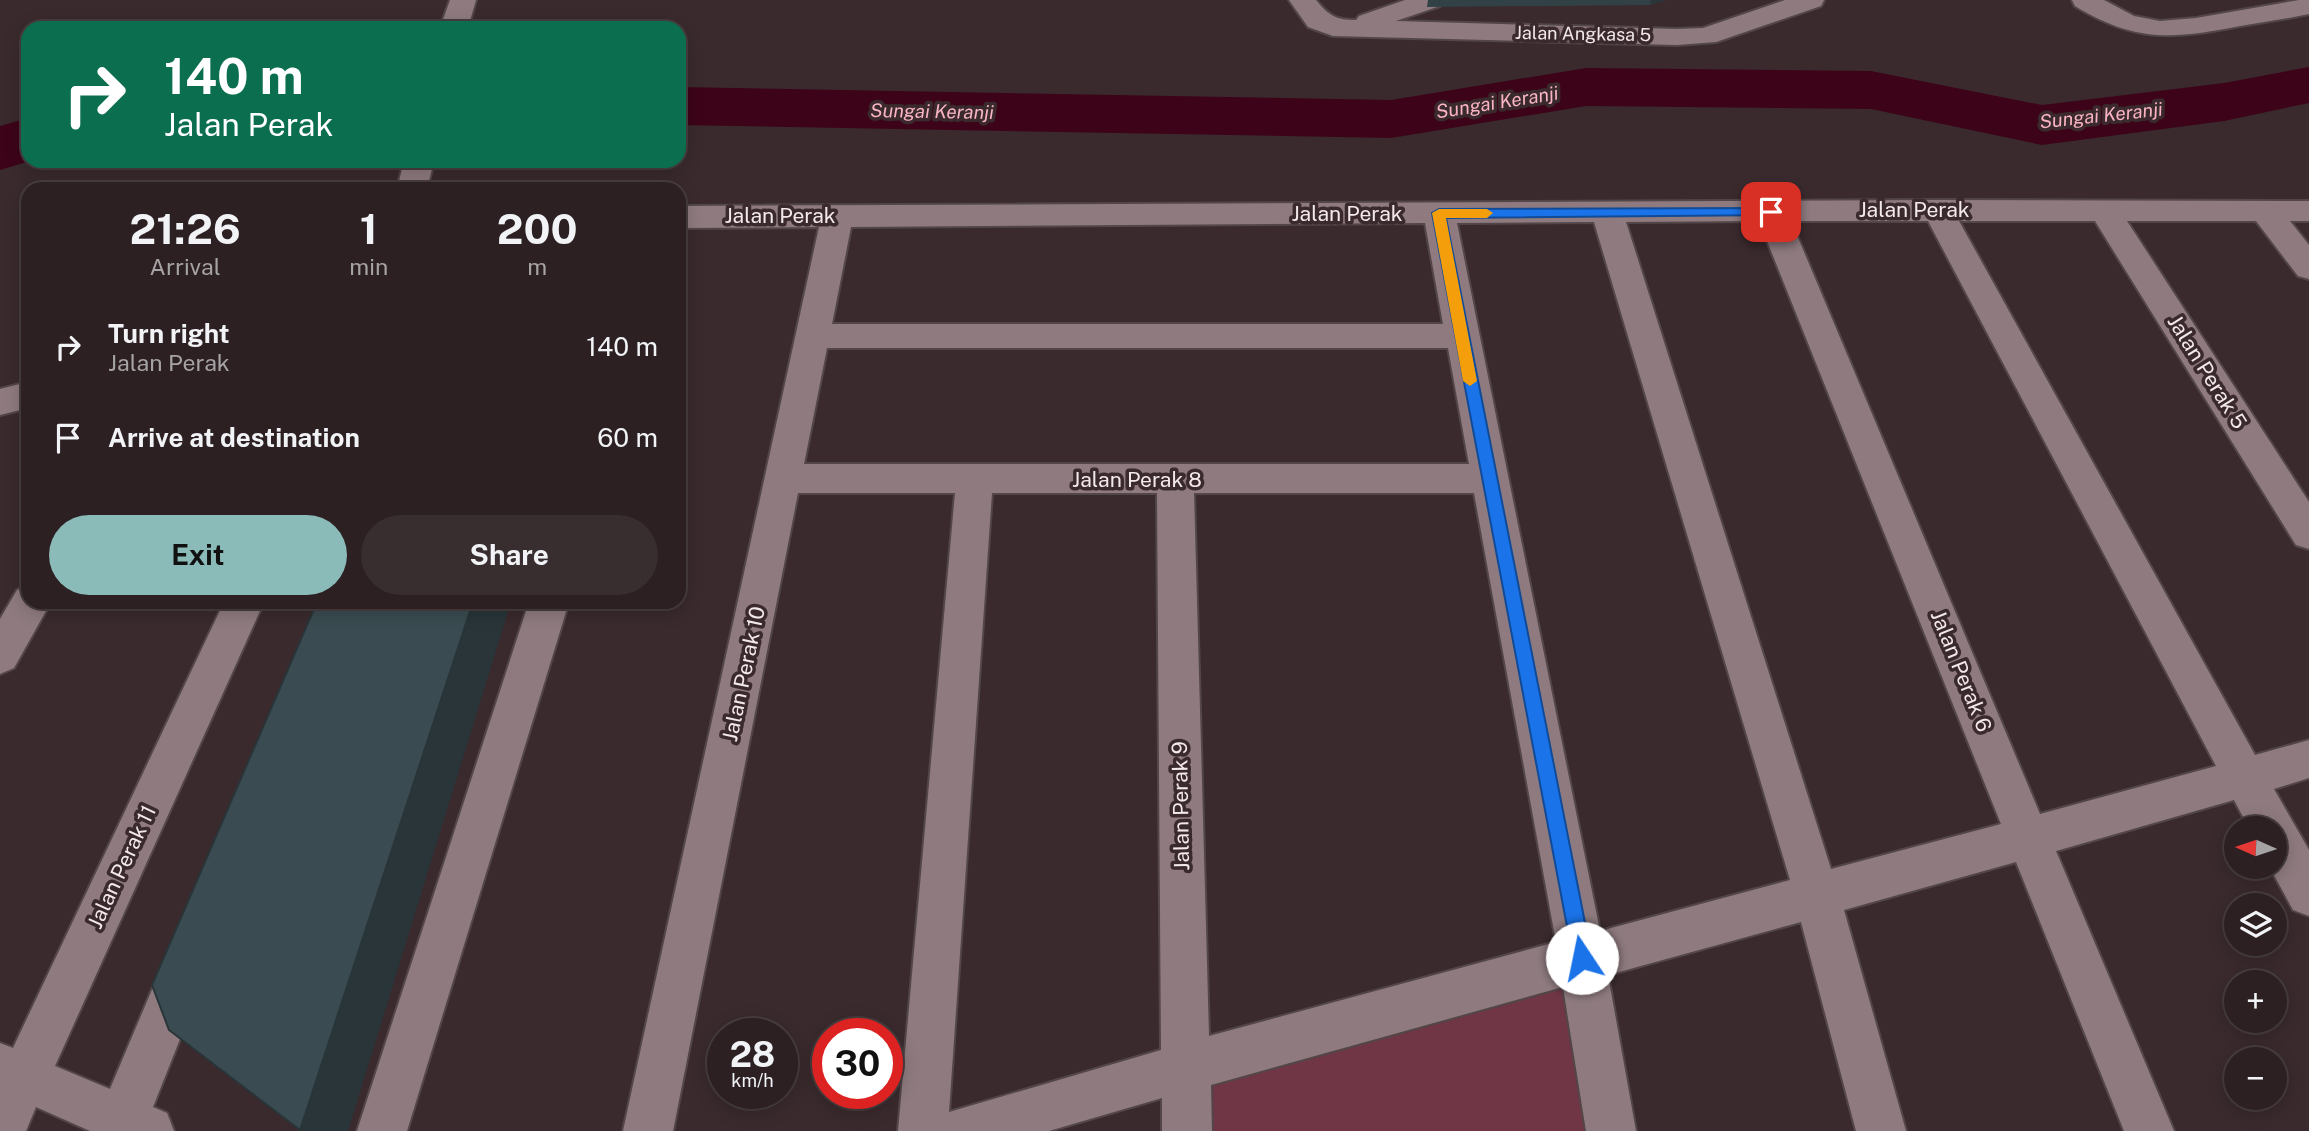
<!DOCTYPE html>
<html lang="en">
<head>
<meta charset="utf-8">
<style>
	body { margin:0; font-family:"Public Sans",sans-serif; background:#382d2f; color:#f1f3f6; height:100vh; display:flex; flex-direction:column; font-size:26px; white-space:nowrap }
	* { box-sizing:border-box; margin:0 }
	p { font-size:23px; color:#a6a3a5 }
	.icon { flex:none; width:38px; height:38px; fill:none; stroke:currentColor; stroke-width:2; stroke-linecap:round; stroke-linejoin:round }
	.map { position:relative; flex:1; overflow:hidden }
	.panel { position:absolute; left:21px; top:182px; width:665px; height:427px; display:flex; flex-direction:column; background:#2c2022; border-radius:21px; box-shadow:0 4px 18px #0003,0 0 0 2px #483e40 }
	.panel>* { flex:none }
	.hud { position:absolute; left:21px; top:21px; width:665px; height:147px; border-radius:21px; box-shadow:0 4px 18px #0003,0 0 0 2px #483e40; background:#0b6e4f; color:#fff; overflow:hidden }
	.needle { width:46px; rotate:273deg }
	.buttons { position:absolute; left:2224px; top:816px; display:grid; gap:14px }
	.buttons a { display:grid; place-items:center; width:63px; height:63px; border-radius:50%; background:#2c2022; box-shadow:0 4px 18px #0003,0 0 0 2px #483e40; font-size:35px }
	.speed { position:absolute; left:707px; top:1018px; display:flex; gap:14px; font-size:35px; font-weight:700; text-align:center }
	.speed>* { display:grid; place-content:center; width:91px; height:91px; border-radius:50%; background:#2c2022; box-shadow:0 4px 18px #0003,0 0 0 2px #483e40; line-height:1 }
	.speed small { font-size:18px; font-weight:400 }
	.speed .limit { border:10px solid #d22; background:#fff; color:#111 }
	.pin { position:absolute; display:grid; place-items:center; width:60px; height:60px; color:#fff; margin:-30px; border-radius:14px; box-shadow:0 4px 10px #0006 }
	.me { position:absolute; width:77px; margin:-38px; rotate:349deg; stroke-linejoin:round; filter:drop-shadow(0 0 5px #0008) }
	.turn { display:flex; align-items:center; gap:24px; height:147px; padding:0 28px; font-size:32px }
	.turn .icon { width:91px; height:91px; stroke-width:2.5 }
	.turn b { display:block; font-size:49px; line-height:60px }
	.eta { display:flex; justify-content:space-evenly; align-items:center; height:119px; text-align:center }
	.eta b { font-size:42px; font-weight:700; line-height:49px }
	.primary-button { display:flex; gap:14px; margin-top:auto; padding:14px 28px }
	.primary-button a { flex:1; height:80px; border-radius:42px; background:#8bbbb9; color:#111; font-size:28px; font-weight:700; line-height:80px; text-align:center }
	.primary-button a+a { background:#382d2f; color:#f1f3f6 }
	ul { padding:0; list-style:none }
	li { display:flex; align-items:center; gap:21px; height:91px; padding:0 28px }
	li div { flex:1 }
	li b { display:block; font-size:26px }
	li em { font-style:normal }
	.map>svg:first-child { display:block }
</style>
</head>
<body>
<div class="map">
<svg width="2309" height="1131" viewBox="0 0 2309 1131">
	<rect width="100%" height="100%" fill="#3a2a2d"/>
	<polygon fill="#703645" points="1582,958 1611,1131 1187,1131 1186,1065"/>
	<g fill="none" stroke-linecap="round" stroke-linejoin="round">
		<g fill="#3d0419" fill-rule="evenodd">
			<polygon points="2309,67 2309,103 2224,121 2042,145 1871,109 1586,106 1391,138 679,125 679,87 1391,100 1586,68 1871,71 2042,105 2224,83"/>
			<polygon points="28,118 30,161 0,170 0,126"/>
		</g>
		<defs>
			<g id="minor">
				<polygon points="450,0 476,0 468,28 440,28"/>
				<path d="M1289 0H1316C1329 16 1336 20 1356 20L1359 16 1405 0H1443L1440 6 1396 21 1677 29 1703 28 1785 0H1824L1821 6 1716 42 1677 45 1333 36 1308 27Z"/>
				<path d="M2072 0H2104L2134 16 2160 21 2196 18 2299 0H2309V14C2286 19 2263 22 2240 26 2173 39 2136 43 2075 6Z"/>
				<polygon points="404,161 434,161 427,189 397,189"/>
				<path d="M1938 200 2309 201V221H2290L2309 245V279L2298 276 2256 221H2127L2309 502V549L2296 545 2095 221H1959L2255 755 2309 740V778L2274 789 2309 850V916L2293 910 2269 866H2275V828H2249L2234 800 2056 851 2174 1131H2124L2016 862 1844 910 1906 1131H1856L1801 922 1608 975 1636 1131H1586L1563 987 1211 1085 1212 1131H1162V1098L1049 1131H898L955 493H798L673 1131H623L819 227 679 228V206ZM1759 221 2001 824 1831 869 1626 222ZM1791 221H1928L2216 766 2040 814ZM1594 222 1790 880 1600 931 1457 223ZM1425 223 1443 324H832L851 227ZM827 348H1448L1469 464H804ZM992 493H1157L1161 1050 949 1112ZM1194 493H1474L1556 942 1209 1036Z"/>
				<polygon points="28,382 28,408 0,415 0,389"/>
				<polygon points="28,586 28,602 51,602 14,668 0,674 0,619 17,590"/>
				<polygon points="224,602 264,602 55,1066 110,1089 167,954 184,948 201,954 207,971 153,1107 167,1113 174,1131 90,1131 36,1107 26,1131 0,1131 0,1043 13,1048"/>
				<polygon points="529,602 569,602 407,1131 357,1131"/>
			</g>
		</defs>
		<use href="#minor" stroke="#534648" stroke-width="4"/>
		<use href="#minor" fill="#8f7b7f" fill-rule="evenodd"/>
	</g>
	<polygon fill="#324146" points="1428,0 1666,0 1650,5 1427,7"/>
	<g fill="#293539">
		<polygon points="1651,0 1666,0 1650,5"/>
		<polygon points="473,602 511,602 348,1131 303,1131 300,1130"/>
	</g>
	<polygon fill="#3a4c51" stroke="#293539" stroke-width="2" points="317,602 473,602 300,1130 169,1030 152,985"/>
	<polygon fill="#1a73e8" stroke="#114b97" stroke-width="2" points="1771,208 1776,209 1776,215 1446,218 1592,958 1589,965 1582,968 1575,965 1573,958 1432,213 1439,209"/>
	<polygon fill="#f59e0b" points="1439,209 1487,209 1493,213 1487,218 1446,218 1477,381 1470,386 1463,381 1432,213"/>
	<g text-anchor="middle" stroke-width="7" stroke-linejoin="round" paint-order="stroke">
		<g font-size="18" fill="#f3e9ea" stroke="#3a2a2d">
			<text transform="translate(1583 34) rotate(1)" y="6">Jalan Angkasa 5</text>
		</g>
		<g font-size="19" font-style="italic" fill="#fab4c3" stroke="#3a2a2d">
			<text transform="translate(1497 102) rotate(-9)" y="7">Sungai Keranji</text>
			<text transform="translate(932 111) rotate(1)" y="7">Sungai Keranji</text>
			<text transform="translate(2101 115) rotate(-6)" y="7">Sungai Keranji</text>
		</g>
		<g font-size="21" fill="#f3e9ea" stroke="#3a2a2d">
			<text x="1914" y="217">Jalan Perak</text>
			<text x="1347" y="221">Jalan Perak</text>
			<text x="780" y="223">Jalan Perak</text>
			<text transform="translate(2207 372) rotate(58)" y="7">Jalan Perak 5</text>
			<text x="1137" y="487">Jalan Perak 8</text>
			<text transform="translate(1961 671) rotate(68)" y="7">Jalan Perak 6</text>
			<text transform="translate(744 674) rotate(-78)" y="7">Jalan Perak 10</text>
			<text transform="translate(1181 806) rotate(-91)" y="7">Jalan Perak 9</text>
			<text transform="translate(122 867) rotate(-65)" y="7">Jalan Perak 11</text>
		</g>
	</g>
</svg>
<div class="buttons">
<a><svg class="needle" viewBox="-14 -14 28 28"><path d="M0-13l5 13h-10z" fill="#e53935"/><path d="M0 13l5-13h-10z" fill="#a6a3a5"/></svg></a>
<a><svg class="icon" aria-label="layers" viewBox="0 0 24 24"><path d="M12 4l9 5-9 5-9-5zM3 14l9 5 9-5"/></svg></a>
<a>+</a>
<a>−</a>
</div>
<div class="speed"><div>28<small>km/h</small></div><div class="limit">30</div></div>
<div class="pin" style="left:1771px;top:212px;background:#d93025"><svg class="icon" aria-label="arrive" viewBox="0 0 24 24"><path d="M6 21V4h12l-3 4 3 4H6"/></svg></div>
<svg class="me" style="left:1582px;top:958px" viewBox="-20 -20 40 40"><circle r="19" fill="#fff"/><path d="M0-13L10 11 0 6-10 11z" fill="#1a73e8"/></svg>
<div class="hud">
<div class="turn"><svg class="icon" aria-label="right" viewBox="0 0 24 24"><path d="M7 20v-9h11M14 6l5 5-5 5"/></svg><div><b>140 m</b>Jalan Perak</div></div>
</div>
<section class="panel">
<div class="eta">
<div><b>21:26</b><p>Arrival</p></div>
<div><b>1</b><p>min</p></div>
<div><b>200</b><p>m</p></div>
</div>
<ul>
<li><svg class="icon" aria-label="right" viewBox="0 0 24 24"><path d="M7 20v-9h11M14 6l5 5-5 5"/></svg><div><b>Turn right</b><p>Jalan Perak</p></div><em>140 m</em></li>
<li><svg class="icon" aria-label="arrive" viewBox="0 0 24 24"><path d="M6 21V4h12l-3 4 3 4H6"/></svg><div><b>Arrive at destination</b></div><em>60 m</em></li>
</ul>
<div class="primary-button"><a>Exit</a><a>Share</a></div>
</section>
</div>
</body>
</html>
